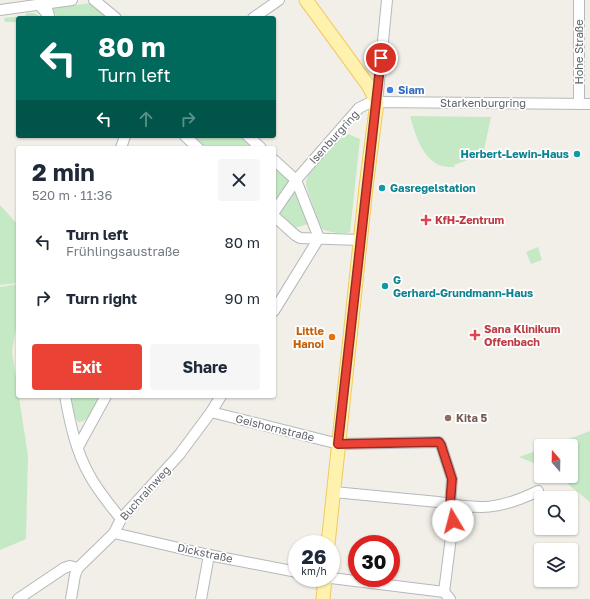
<!DOCTYPE html>
<html lang="en">
<head>
<meta charset="utf-8">
<style>
	body { margin:0; font-family:"Golos Text",sans-serif; background:#f6f6f7; color:#1f2937; height:100vh; display:flex; flex-direction:column; font-size:15px; white-space:nowrap }
	* { box-sizing:border-box; margin:0 }
	p { font-size:13px; color:#747a83 }
	.icon { flex:none; width:22px; height:22px; fill:none; stroke:currentColor; stroke-width:2; stroke-linecap:round; stroke-linejoin:round }
	.map { position:relative; flex:1; overflow:hidden }
	.details { position:absolute; left:16px; top:146px; width:260px; height:252px; display:flex; flex-direction:column; background:#fff; border-radius:4px; box-shadow:0 1px 3px #0004 }
	.details>* { flex:none }
	.hud { position:absolute; left:16px; top:16px; width:260px; height:122px; border-radius:4px; box-shadow:0 1px 3px #0004; background:#00695c; color:#fff; overflow:hidden }
	.needle { width:26px; rotate:340deg }
	.fabs { position:absolute; left:534px; top:439px; display:grid; gap:8px }
	.fabs a { display:grid; place-items:center; width:44px; height:44px; border-radius:4px; background:#fff; box-shadow:0 1px 3px #0004; font-size:20px }
	.speed { position:absolute; left:288px; top:535px; display:flex; gap:8px; font-size:20px; font-weight:700; text-align:center }
	.speed>* { display:grid; place-content:center; width:52px; height:52px; border-radius:50%; background:#fff; box-shadow:0 1px 3px #0004; line-height:1 }
	.speed small { font-size:10px; font-weight:400 }
	.speed .limit { border:6px solid #d22; background:#fff; color:#111 }
	.pin { position:absolute; display:grid; place-items:center; width:34px; height:34px; color:#fff; margin:-17px; border:2px solid #fff; border-radius:50%; box-shadow:0 1px 4px #0007 }
	.me { position:absolute; width:44px; margin:-22px; rotate:352deg; stroke-linejoin:round; filter:drop-shadow(0 0 3px #0008) }
	.turn { display:flex; align-items:center; gap:14px; height:84px; padding:0 16px; font-size:18px }
	.turn .icon { width:52px; height:52px; stroke-width:2.5 }
	.turn b { display:block; font-size:28px; line-height:34px }
	.lanes { display:flex; align-items:center; height:38px; padding:0 16px; background:#0003; justify-content:center; gap:20px; direction:ltr }
	.lanes .off { opacity:.35 }
	.round { display:grid; place-items:center; flex:none; width:42px; height:42px; border-radius:4px; background:#f6f6f7 }
	.head { display:flex; align-items:center; justify-content:space-between; height:68px; padding:0 16px }
	h1 { font-size:24px; font-weight:700; line-height:30px }
	.cta { display:flex; gap:8px; margin-top:auto; padding:8px 16px }
	.cta a { flex:1; height:46px; border-radius:4px; background:#ea4335; color:#fff; font-size:16px; font-weight:700; line-height:46px; text-align:center }
	.cta a+a { background:#f6f6f7; color:#1f2937 }
	ul { padding:0; list-style:none }
	li { display:flex; align-items:center; gap:12px; height:56px; padding:0 16px }
	li div { flex:1 }
	li b { display:block; font-size:15px }
	li em { font-style:normal }
	.map>svg:first-child { display:block }
</style>
</head>
<body>
<div class="map">
<svg width="590" height="599" viewBox="0 0 590 599">
	<rect width="100%" height="100%" fill="#f1efe8"/>
	<g fill="#c5e8c5">
		<polygon points="92,3 110,18 58,18 54,13 54,8 58,7"/>
		<polygon points="27,13 34,13 42,18 26,18 25,16"/>
		<polygon points="23,16 24,18 18,18 18,22 5,22 4,18"/>
		<path d="M410 116 491 117 484 150 474 160 473 158 454 165 455 167C451 167 446 167 442 166 422 160 415 133 410 116Z"/>
		<path d="M348 134 360 139 350 232C343 235 329 232 322 229 319 222 305 187 306 182 306 174 334 145 340 138H344Z"/>
		<polygon points="190,136 242,136 256,148 203,148"/>
		<polygon points="274,164 290,181 274,205"/>
		<polygon points="295,190 308,224 295,228 278,214"/>
		<polygon points="0,205 18,225 18,283 0,285"/>
		<polygon points="538,247 542,260 531,264 526,252"/>
		<polygon points="18,284 18,315 12,352 28,456 26,539 0,550 0,287"/>
		<path d="M70 396H100C95 405 89 423 78 422L74 416Z"/>
		<polygon points="590,431 590,502 558,476 571,476 571,446 550,446"/>
		<polygon points="541,449 541,466 519,457"/>
	</g>
	<g fill="none" stroke-linecap="round" stroke-linejoin="round">
		<defs>
			<g id="minor">
				<polyline points="94,0 116,18"/>
				<polygon points="46,6 49,15 49,16 41,7"/>
				<polyline points="0,10 72,0"/>
				<polyline points="253,18 279,0"/>
				<polyline points="377,102 387,0"/>
				<polyline points="579,103 579,0"/>
				<polyline points="185,136 198,148"/>
				<polyline points="248,136 261,148"/>
				<polyline points="121,148 125,136"/>
				<polyline points="274,160 296,180 319,238 274,311"/>
				<polyline points="274,212 296,180 359,108 369,103 377,102 590,104"/>
				<polyline points="274,216 295,235 300,238 360,240"/>
				<path d="M65 396C70 423 76 452 90 476 98 491 110 505 121 519"/>
				<polyline points="211,412 339,444 439,442 441,445 452,479 450,505"/>
				<polyline points="78,447 106,396"/>
				<path d="M334 492 438 502C480 510 499 510 538 491"/>
				<polyline points="114,533 209,555 297,572"/>
				<polyline points="331,578 444,592 450,599"/>
				<polyline points="444,592 455,506"/>
				<polyline points="18,599 64,568 70,566 78,568 114,533 121,519 179,455 211,412 221,396"/>
				<polyline points="71,599 75,575 78,568"/>
				<polyline points="201,599 209,555"/>
			</g>
			<g id="major">
				<polyline points="306,0 368,85 377,102 366,187 328,544"/>
				<polyline points="323,599 325,578"/>
			</g>
		</defs>
		<use href="#minor" stroke="#b5b8bc" stroke-width="12"/>
		<use href="#major" stroke="#f2c960" stroke-width="15"/>
		<use href="#minor" stroke="#fff" stroke-width="10"/>
		<use href="#major" stroke="#fff2af" stroke-width="13"/>
	</g>
	<g fill="none" stroke-linecap="round" stroke-linejoin="round">
		<defs>
			<polyline id="route" points="381,58 338,444 439,442 441,445 452,479 450,505 455,506 453,521"/>
		</defs>
		<use href="#route" stroke="#982c22" stroke-width="10"/>
		<use href="#route" stroke="#ea4335" stroke-width="7"/>
	</g>
	<circle fill="#3f7fe0" stroke="#fff" stroke-width="1.5" cx="390" cy="90" r="4"/>
	<g fill="#0f9aa8" stroke="#fff" stroke-width="1.5">
		<circle cx="577" cy="154" r="4"/>
		<circle cx="382" cy="188" r="4"/>
		<circle cx="385" cy="286" r="4"/>
	</g>
	<g fill="#e0444e" stroke="#fff" stroke-width="1.5">
		<path d="M424 214h4v4h4v4h-4v4h-4v-4h-4v-4h4z"/>
		<path d="M473 329h4v4h4v4h-4v4h-4v-4h-4v-4h4z"/>
	</g>
	<circle fill="#e8710a" stroke="#fff" stroke-width="1.5" cx="332" cy="337" r="4"/>
	<circle fill="#8d6e63" stroke="#fff" stroke-width="1.5" cx="448" cy="418" r="4"/>
	<g text-anchor="middle" stroke-width="3.5" stroke-linejoin="round" paint-order="stroke">
		<g font-size="11" fill="#5f6368" stroke="#fff">
			<text transform="translate(579 52) rotate(-90)" y="4">Hohe Straße</text>
			<text x="483" y="107">Starkenburgring</text>
			<text transform="translate(334 137) rotate(-48)" y="4">Isenburgring</text>
			<text transform="translate(275 428) rotate(14)" y="4">Geishornstraße</text>
			<text transform="translate(145 493) rotate(-48)" y="4">Buchrainweg</text>
			<text transform="translate(205 553) rotate(12)" y="4">Dickstraße</text>
		</g>
		<g font-size="11" font-weight="bold" fill="#366cbe" stroke="#fff" text-anchor="start">
			<text x="398" y="94">Siam</text>
		</g>
		<g font-size="11" font-weight="bold" fill="#0d838f" stroke="#fff" text-anchor="start">
			<text x="569" y="158" text-anchor="end">Herbert-Lewin-Haus</text>
			<text x="390" y="192">Gasregelstation</text>
			<text x="393" y="284">G<tspan x="393" dy="13">Gerhard-Grundmann-Haus</tspan></text>
		</g>
		<g font-size="11" font-weight="bold" fill="#be3a42" stroke="#fff" text-anchor="start">
			<text x="435" y="224">KfH-Zentrum</text>
			<text x="484" y="333">Sana Klinikum<tspan x="484" dy="13">Offenbach</tspan></text>
		</g>
		<g font-size="11" font-weight="bold" fill="#c56008" stroke="#fff" text-anchor="end">
			<text x="324" y="335">Little<tspan x="324" dy="13">Hanoi</tspan></text>
		</g>
		<g font-size="11" font-weight="bold" fill="#785e54" stroke="#fff" text-anchor="start">
			<text x="456" y="422">Kita 5</text>
		</g>
	</g>
</svg>
<div class="fabs">
<a><svg class="needle" viewBox="-14 -14 28 28"><path d="M0-13l5 13h-10z" fill="#e53935"/><path d="M0 13l5-13h-10z" fill="#747a83"/></svg></a>
<a><svg class="icon" aria-label="search" viewBox="0 0 24 24"><circle cx="10" cy="10" r="6"/><path d="M15 15l6 6"/></svg></a>
<a><svg class="icon" aria-label="layers" viewBox="0 0 24 24"><path d="M12 4l9 5-9 5-9-5zM3 14l9 5 9-5"/></svg></a>
</div>
<div class="speed"><div>26<small>km/h</small></div><div class="limit">30</div></div>
<div class="pin" style="left:381px;top:58px;background:#d93025"><svg class="icon" aria-label="arrive" viewBox="0 0 24 24"><path d="M6 21V4h12l-3 4 3 4H6"/></svg></div>
<svg class="me" style="left:453px;top:521px" viewBox="-20 -20 40 40"><circle r="19" fill="#fff"/><path d="M0-13L10 11 0 6-10 11z" fill="#ea4335"/></svg>
<div class="hud">
<div class="turn"><svg class="icon" aria-label="left" viewBox="0 0 24 24"><path d="M17 20v-9H6M10 6l-5 5 5 5"/></svg><div><b>80 m</b>Turn left</div></div>
<div class="lanes"><svg class="icon" aria-label="left" viewBox="0 0 24 24"><path d="M17 20v-9H6M10 6l-5 5 5 5"/></svg><svg class="icon off" aria-label="ahead" viewBox="0 0 24 24"><path d="M12 20V5M6 11l6-6 6 6"/></svg><svg class="icon off" aria-label="right" viewBox="0 0 24 24"><path d="M7 20v-9h11M14 6l5 5-5 5"/></svg></div>
</div>
<section class="details">
<div class="head"><div><h1>2 min</h1><p>520 m · 11:36</p></div><a class="round"><svg class="icon" aria-label="close" viewBox="0 0 24 24"><path d="M6 6l12 12M18 6L6 18"/></svg></a></div>
<ul>
<li><svg class="icon" aria-label="left" viewBox="0 0 24 24"><path d="M17 20v-9H6M10 6l-5 5 5 5"/></svg><div><b>Turn left</b><p>Frühlingsaustraße</p></div><em>80 m</em></li>
<li><svg class="icon" aria-label="right" viewBox="0 0 24 24"><path d="M7 20v-9h11M14 6l5 5-5 5"/></svg><div><b>Turn right</b></div><em>90 m</em></li>
</ul>
<div class="cta"><a>Exit</a><a>Share</a></div>
</section>
</div>
</body>
</html>
